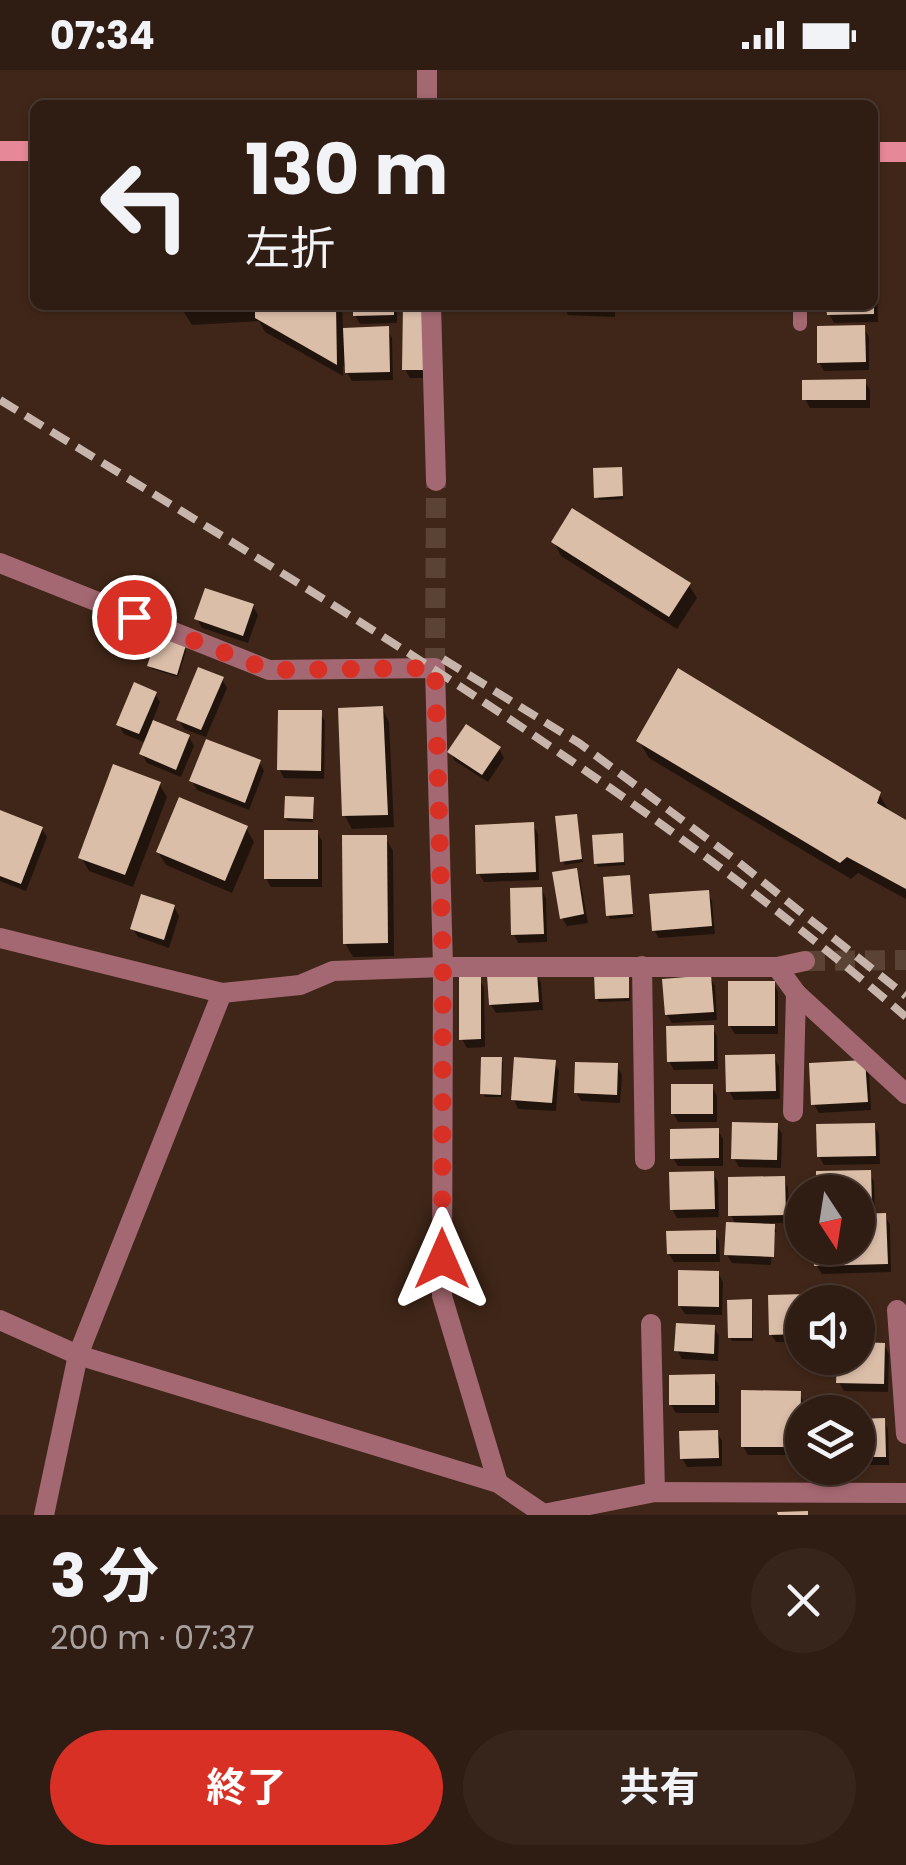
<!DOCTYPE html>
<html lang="ja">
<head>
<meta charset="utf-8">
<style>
	body { margin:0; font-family:Poppins,"Noto Sans JP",sans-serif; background:#37251b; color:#f1f3f6; height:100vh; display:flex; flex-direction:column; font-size:38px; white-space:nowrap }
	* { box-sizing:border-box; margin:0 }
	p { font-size:32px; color:#a7a19f }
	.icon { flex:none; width:55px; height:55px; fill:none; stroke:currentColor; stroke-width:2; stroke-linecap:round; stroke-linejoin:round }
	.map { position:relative; height:1445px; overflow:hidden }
	.panel { display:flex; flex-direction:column; background:#2f1c12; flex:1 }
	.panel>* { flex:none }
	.hud { position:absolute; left:30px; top:30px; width:848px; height:210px; border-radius:15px; box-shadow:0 2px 8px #0004,0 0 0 2px #4a3a32; background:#2f1c12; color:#f1f3f6; overflow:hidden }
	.needle { width:65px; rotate:168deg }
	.controls { position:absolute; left:785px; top:1105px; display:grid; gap:20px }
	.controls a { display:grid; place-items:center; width:90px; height:90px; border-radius:50%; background:#2f1c12; box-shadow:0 2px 8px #0004,0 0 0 2px #4a3a32; font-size:50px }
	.pin { position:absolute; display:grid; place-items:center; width:85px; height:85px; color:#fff; margin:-42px; border:5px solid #fff; border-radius:50%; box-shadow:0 2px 10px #0007 }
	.me { position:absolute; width:110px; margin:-55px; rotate:0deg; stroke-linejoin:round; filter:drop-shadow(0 0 8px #0008) }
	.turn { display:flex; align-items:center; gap:35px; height:210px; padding:0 50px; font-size:45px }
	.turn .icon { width:130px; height:130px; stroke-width:2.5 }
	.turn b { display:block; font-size:70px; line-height:85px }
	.round { display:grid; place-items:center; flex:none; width:105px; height:105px; border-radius:52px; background:#37251b }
	.overview { display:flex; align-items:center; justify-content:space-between; height:170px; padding:0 50px }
	h1 { font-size:60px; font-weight:700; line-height:75px }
	.button { display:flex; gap:20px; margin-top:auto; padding:20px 50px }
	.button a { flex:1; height:115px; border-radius:60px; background:#d93025; color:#fff; font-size:40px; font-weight:700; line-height:115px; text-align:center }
	.button a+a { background:#37251b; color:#f1f3f6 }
	.status { display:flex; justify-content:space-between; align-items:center; height:70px; padding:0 50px; background:#2f1c12; direction:ltr }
	.status svg { height:28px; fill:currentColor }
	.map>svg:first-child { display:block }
</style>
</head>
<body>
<div class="status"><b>07:34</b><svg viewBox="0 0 49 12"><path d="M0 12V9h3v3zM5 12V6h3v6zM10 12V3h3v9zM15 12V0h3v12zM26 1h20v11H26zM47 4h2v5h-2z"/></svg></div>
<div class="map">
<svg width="906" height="1445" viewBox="0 0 906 1445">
	<rect width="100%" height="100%" fill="#3f2618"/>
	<g fill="#0007">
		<polygon points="872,139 875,144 875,189 872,189"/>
		<polygon points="872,202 877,210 878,252 834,253 829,244 829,235 872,235"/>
		<polygon points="184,235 342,235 343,260 387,259 392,268 393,310 352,311 343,295 343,306 265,262 259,251 192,255 184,242"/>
		<polygon points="355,235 397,235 397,253 360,254 355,245"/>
		<polygon points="405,235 427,308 410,308 405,299"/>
		<polygon points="563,235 615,235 615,247 568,245"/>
		<polygon points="728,235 789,235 789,241 731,242"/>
		<polygon points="864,258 869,267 869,300 824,301 819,292"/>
		<polygon points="865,312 870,320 870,338 810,338 805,329"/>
		<polygon points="620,400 623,429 599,430 597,427"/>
		<polygon points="554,472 689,515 697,528 677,559 561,486"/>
		<polygon points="253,536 258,545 248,573 202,558 197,549"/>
		<polygon points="184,577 186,581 178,607 152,599 150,596"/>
		<polygon points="222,609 227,618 206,667 184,659 179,650"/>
		<polygon points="155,624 160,632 152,652 189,667 194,676 181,707 147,693 142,684 146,673 124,664 119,655"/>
		<polygon points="382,638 389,652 394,757 352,759 345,746"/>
		<polygon points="320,643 325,651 324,709 284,708 279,699"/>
		<polygon points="639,671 879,724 889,741 906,753 906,829 858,803 851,809 649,688"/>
		<polygon points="499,679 504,688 488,712 455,691 450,682"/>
		<polygon points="259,692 264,701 249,740 197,720 192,711"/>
		<polygon points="159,714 167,727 133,817 89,801 81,787"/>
		<polygon points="312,729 314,733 313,752 288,751 286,748"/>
		<polygon points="0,743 42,759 47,767 26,821 0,811"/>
		<polygon points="576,747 583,792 565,795 563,791"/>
		<polygon points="533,755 538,764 539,810 484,812 479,804"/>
		<polygon points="246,758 254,772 232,823 166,795 158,782"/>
		<polygon points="317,762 322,771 322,817 271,817 266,808"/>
		<polygon points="621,765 625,795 598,797 596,793"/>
		<polygon points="385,767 393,781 394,886 353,887 345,873"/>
		<polygon points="575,801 580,809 588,853 567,856 562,848"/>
		<polygon points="630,811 633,847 610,849 608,845"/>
		<polygon points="541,819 546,828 547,872 518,873 514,864"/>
		<polygon points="707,822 712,831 715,864 659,868 654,860"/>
		<polygon points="174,837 179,846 169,878 138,867 133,859"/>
		<polygon points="536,904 541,913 543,940 496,943 491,935"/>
		<polygon points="627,904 630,931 599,932 597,929"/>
		<polygon points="710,908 715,916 717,950 672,953 667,945"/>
		<polygon points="479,909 484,917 485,977 467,978 462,969"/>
		<polygon points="774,914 778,922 778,964 735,964 730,956"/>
		<polygon points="712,958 717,966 718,999 674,1000 669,991"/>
		<polygon points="774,987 779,996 780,1029 734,1030 729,1021"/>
		<polygon points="501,989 503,993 502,1027 485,1027 483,1023"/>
		<polygon points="554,992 559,1001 556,1041 518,1039 514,1030"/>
		<polygon points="864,993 869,1001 871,1040 819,1043 814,1034"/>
		<polygon points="617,996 622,1005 620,1033 581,1031 576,1022"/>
		<polygon points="712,1017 717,1026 717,1052 678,1052 673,1043"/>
		<polygon points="777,1055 782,1064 781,1098 739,1097 734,1088"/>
		<polygon points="874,1055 879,1064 880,1094 824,1095 819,1086"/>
		<polygon points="718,1061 723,1069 723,1096 678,1096 673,1088"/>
		<polygon points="713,1103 718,1112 719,1147 677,1148 672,1139"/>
		<polygon points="869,1103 874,1111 875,1146 885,1146 890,1155 891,1202 822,1204 817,1196 816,1178 858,1178 858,1122 819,1122 818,1104"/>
		<polygon points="783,1108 788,1117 789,1153 772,1153 777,1162 772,1162 771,1195 732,1193 727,1185 736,1155 731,1145"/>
		<polygon points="714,1163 719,1171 720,1192 674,1192 669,1184"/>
		<polygon points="718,1203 723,1212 722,1245 685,1244 680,1236"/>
		<polygon points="804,1226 808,1232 802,1232 802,1272 776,1272 771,1264"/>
		<polygon points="750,1232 752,1235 753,1271 732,1271 730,1268"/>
		<polygon points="714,1257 719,1266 718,1291 682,1289 677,1280"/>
		<polygon points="858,1275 884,1275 889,1284 888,1322 844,1321 839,1312 840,1288 858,1288"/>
		<polygon points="714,1307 719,1316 719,1343 676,1343 671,1335"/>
		<polygon points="799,1323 804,1332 802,1385 748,1385 743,1376"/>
		<polygon points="883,1350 888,1359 889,1395 858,1395 858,1351"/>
		<polygon points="717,1362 722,1371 722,1396 687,1397 682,1388"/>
	</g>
	<g fill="#dbbea8">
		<polygon points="181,235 251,235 251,239 182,242"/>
		<polygon points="255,235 336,235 337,295 255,248"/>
		<polygon points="353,235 394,235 394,245 353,246"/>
		<polygon points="403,235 424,235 423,300 402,300"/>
		<polygon points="826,235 874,235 874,244 827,245"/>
		<polygon points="865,255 866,292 817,293 817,256"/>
		<polygon points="389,256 390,302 345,303 343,258"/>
		<polygon points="866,309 866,330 802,330 802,310"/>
		<polygon points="622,397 623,426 594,428 593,398"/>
		<polygon points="572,438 691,513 669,547 551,472"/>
		<polygon points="205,518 254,534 243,566 194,549"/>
		<polygon points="157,566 186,575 177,605 147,596"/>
		<polygon points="198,597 224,607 201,660 176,650"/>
		<polygon points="678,598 881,722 877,733 906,750 906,819 847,787 840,793 636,671"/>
		<polygon points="134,612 157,622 139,664 116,655"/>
		<polygon points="383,636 388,745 342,746 338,638"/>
		<polygon points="278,640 322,640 321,701 277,700"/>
		<polygon points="153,650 190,665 176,700 139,684"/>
		<polygon points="466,654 501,677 482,705 447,682"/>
		<polygon points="206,669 261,690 245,733 189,711"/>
		<polygon points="113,694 161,712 125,805 78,788"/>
		<polygon points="285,726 314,727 313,749 284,748"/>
		<polygon points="179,727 248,756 225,811 156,782"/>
		<polygon points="0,740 43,757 21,814 0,806"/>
		<polygon points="577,744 582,789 560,792 555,746"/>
		<polygon points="534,752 536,802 476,804 475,755"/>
		<rect x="264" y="760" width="54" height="49"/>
		<polygon points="623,763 624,792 594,794 592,765"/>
		<polygon points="342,765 387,765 388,873 343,874"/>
		<polygon points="577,798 584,844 560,849 552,802"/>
		<polygon points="630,805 633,844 606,846 603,807"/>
		<polygon points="542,817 544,864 511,865 510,818"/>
		<polygon points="709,820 712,856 652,861 649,824"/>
		<polygon points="141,824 175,835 164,870 130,859"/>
		<polygon points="537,901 539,932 489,935 487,905"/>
		<polygon points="629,901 629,928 595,929 594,903"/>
		<polygon points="711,905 714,942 665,945 662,909"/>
		<polygon points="459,906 481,906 481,969 459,970"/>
		<rect x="728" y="911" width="47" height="45"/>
		<polygon points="714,955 714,991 667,992 666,956"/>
		<polygon points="775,984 776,1021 726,1022 725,985"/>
		<polygon points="481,987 502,987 501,1025 480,1024"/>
		<polygon points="514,987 556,990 552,1033 511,1030"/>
		<polygon points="865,990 868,1032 811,1035 809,993"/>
		<polygon points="575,992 618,993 617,1025 574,1023"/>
		<rect x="671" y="1014" width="42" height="30"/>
		<polygon points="732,1052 778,1053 777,1090 731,1089"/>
		<polygon points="875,1053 876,1086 817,1087 816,1054"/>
		<polygon points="719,1058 719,1088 670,1089 670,1059"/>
		<polygon points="871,1100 872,1136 858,1136 858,1122 816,1122 816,1101"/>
		<polygon points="714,1101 715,1139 670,1140 669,1102"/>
		<polygon points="785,1106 786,1145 728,1146 728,1107"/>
		<polygon points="886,1143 888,1194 814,1196 814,1178 858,1178 858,1144"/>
		<polygon points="726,1152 775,1154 774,1187 724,1185"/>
		<polygon points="716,1160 716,1184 667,1184 666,1161"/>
		<polygon points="678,1200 719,1201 719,1237 678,1236"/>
		<polygon points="805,1224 805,1232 802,1232 802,1264 769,1265 768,1225"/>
		<polygon points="752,1229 752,1268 728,1268 727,1230"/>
		<polygon points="676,1253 715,1255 714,1284 674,1281"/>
		<polygon points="858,1272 885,1273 884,1314 836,1313 837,1288 858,1288"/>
		<polygon points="715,1304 715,1335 669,1335 669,1305"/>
		<polygon points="741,1320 801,1321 800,1377 741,1377"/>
		<polygon points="885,1348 886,1387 858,1387 858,1349"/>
		<polygon points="718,1360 719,1388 680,1389 679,1361"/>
		<polygon points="808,1441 808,1445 778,1445 777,1442"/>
	</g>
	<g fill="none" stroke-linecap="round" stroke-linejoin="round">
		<g stroke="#5a4335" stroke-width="20" stroke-dasharray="20 10" stroke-linecap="butt">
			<polyline points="435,598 436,411"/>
			<polyline points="805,891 906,890"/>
		</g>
		<polyline stroke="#a46872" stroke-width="14" points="800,235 800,254"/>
		<g stroke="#a46872" stroke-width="20">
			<polyline points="427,0 427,35"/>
			<polyline points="431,235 436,411"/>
			<polyline points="0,493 269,600 435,598 443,897 442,1226 498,1413"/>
			<polyline points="0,868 222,923 300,915 333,901 443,897 777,897 805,891"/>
			<polyline points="642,896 645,1090"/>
			<polyline points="777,897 796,923 906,1024"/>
			<polyline points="793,1042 796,923"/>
			<polyline points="897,1240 906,1364"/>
			<polyline points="0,1250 78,1285 498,1413 545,1445"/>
			<polyline points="651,1254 655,1422"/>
			<polyline points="543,1444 655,1422 906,1423"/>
			<polyline points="44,1445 78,1285 222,923"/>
		</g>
		<g stroke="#e78899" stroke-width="20">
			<polyline points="0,81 35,81"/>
			<polyline points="872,82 906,82"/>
		</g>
		<g stroke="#c7b4aa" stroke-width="8" stroke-dasharray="20 10" stroke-linecap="butt">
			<path d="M0 330C311 521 629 707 906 947"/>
			<polyline points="443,589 579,673 737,791 906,926"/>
		</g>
	</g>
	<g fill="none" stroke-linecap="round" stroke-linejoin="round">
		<polyline stroke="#d93025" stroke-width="18" stroke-dasharray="0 32.4" points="134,547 269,600 435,598 443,896 442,1189"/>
	</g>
</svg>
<div class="controls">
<a><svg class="needle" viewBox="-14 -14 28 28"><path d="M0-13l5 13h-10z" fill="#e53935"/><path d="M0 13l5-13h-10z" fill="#a7a19f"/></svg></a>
<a><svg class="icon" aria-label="sound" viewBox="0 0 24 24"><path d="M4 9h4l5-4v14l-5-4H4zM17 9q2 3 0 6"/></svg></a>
<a><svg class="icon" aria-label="layers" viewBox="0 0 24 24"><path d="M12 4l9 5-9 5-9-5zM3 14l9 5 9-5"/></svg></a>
</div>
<div class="pin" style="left:134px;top:547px;background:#d93025"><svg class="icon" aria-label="arrive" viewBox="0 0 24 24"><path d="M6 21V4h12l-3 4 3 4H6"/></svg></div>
<svg class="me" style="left:442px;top:1189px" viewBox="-20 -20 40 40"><path d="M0-17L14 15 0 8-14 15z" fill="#d93025" stroke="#fff" stroke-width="4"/></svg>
<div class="hud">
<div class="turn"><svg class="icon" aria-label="left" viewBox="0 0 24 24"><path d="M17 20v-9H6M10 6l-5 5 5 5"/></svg><div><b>130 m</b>左折</div></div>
</div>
</div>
<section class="panel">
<div class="overview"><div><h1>3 分</h1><p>200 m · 07:37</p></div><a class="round"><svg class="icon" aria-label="close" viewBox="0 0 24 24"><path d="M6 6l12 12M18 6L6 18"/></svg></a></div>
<div class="button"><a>終了</a><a>共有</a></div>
</section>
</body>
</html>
